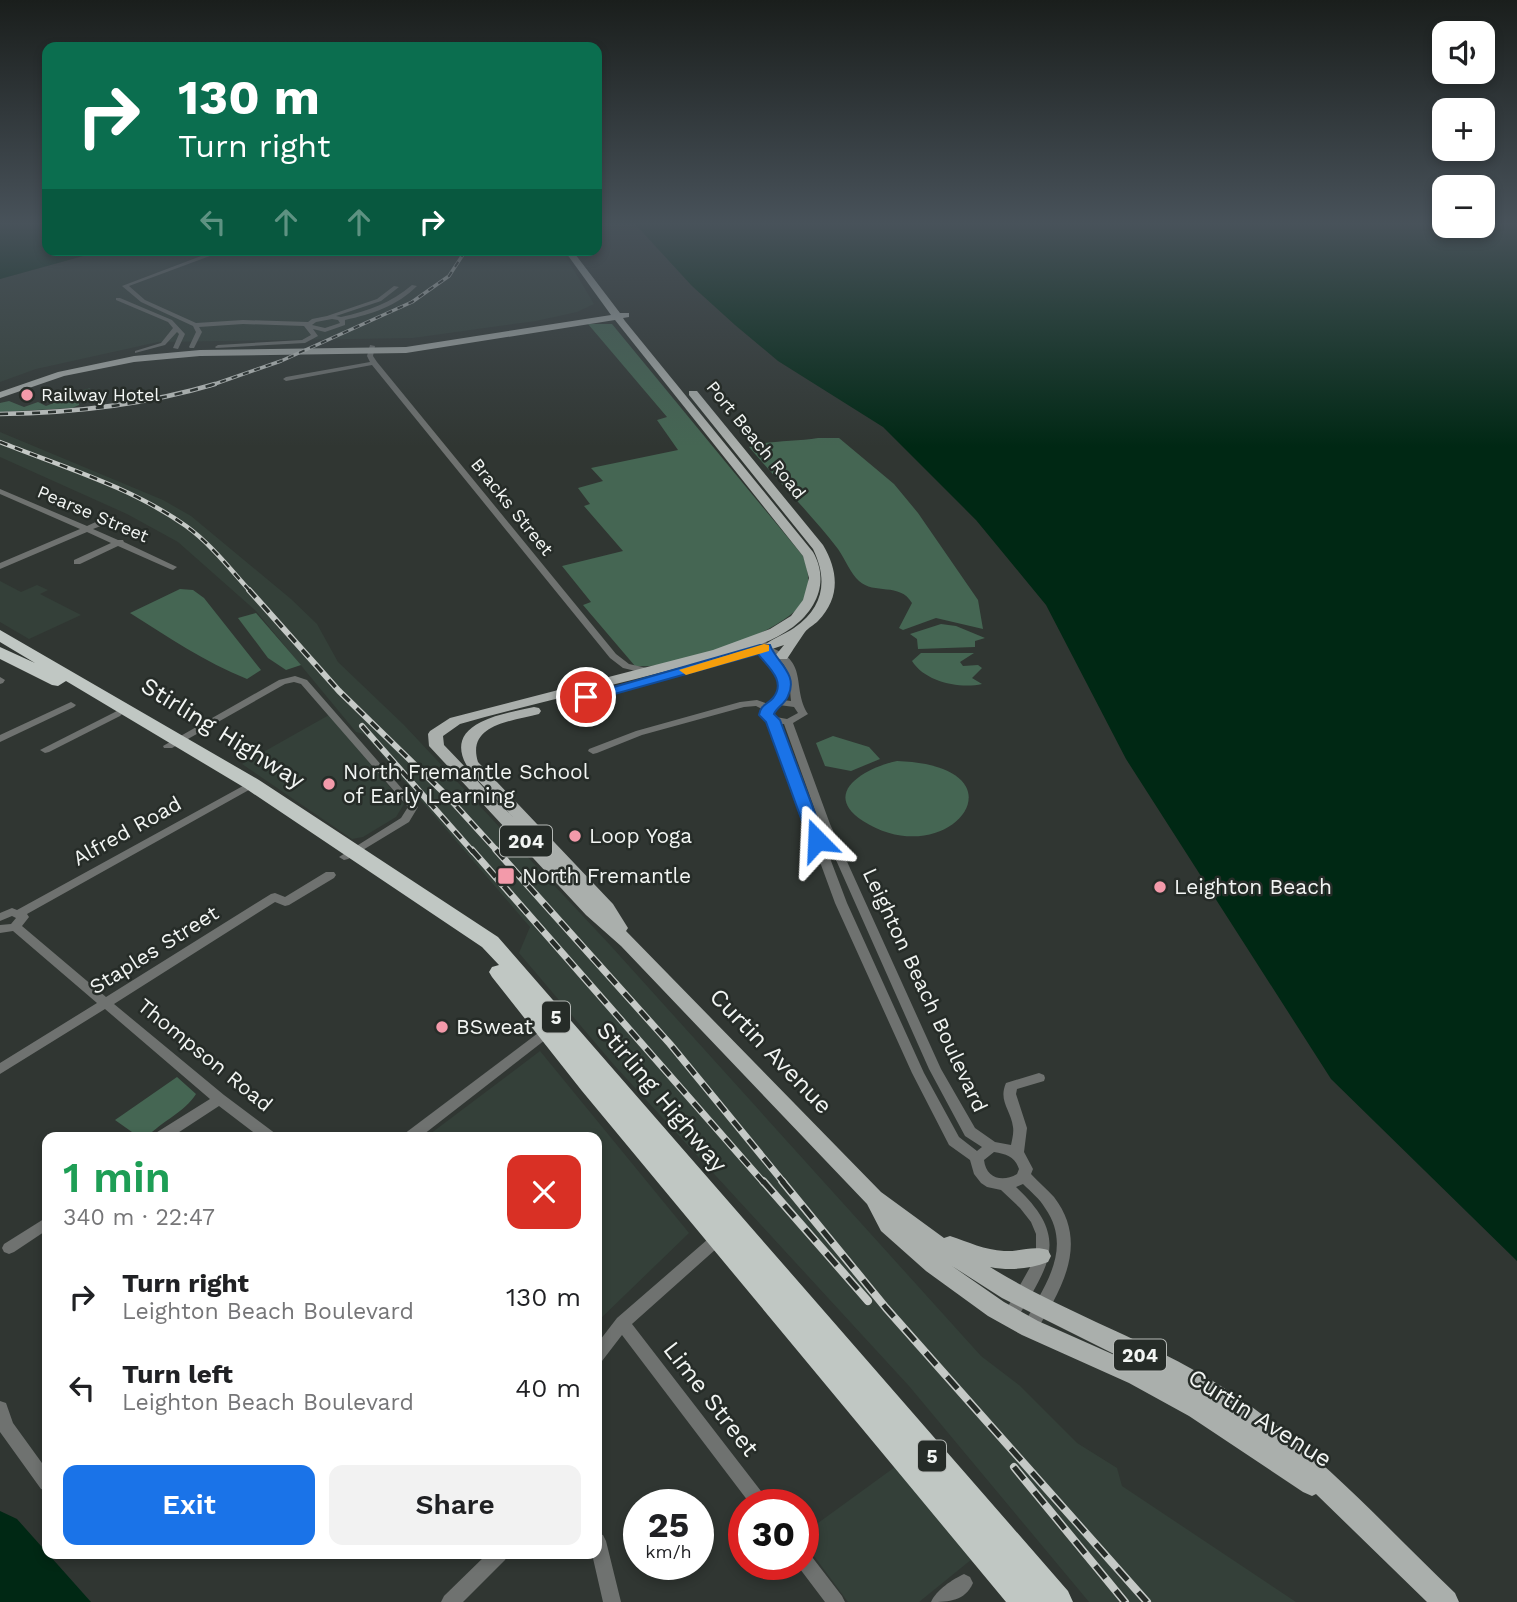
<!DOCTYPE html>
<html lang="en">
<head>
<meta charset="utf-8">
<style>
	body { margin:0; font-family:"Work Sans",sans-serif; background:#f2f2f2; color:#202124; height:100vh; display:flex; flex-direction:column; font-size:26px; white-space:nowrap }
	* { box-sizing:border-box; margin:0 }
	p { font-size:23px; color:#757577 }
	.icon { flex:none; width:38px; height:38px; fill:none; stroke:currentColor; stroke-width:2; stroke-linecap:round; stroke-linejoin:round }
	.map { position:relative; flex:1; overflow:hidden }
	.side { position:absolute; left:42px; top:1132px; width:560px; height:427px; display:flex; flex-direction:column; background:#fff; border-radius:14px; box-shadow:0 4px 10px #0003 }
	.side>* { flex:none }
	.banner { position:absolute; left:42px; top:42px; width:560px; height:214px; border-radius:14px; box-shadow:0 4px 10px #0003; background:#0b6e4f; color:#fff; overflow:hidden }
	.buttons { position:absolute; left:1432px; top:21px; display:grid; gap:14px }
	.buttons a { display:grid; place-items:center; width:63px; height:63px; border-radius:14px; background:#fff; box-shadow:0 4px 10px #0003; font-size:35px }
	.speed { position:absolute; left:623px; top:1489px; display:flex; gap:14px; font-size:35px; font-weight:700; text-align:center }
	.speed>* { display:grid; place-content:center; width:91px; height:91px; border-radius:50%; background:#fff; box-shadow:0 4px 10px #0003; line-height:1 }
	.speed small { font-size:18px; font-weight:400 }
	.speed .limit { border:10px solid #d22; background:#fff; color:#111 }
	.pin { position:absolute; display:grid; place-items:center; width:60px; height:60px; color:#fff; margin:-30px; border:4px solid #fff; border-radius:50%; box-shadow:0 2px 7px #0007 }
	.me { position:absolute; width:77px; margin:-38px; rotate:339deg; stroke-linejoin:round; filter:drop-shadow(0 0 5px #0008) }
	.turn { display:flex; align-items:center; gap:24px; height:147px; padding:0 21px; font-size:32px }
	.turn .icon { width:91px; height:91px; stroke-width:2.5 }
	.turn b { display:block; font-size:49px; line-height:60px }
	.lanes { display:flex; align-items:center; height:66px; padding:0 21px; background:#0003; justify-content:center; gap:35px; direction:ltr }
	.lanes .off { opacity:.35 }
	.round { display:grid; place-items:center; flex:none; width:74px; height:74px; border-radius:14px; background:#f2f2f2 }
	.summary { display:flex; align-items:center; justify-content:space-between; height:119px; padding:0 21px }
	h1 { font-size:42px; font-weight:600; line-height:52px; color:#1e9e55 }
	.primary-button { display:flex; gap:14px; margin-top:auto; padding:14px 21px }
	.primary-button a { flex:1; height:80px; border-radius:14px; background:#1a73e8; color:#fff; font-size:28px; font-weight:600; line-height:80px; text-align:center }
	.primary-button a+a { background:#f2f2f2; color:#202124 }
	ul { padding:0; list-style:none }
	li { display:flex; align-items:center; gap:21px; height:91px; padding:0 21px }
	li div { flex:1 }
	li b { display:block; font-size:26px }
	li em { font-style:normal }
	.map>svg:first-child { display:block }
</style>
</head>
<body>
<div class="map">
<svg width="1517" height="1602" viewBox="0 0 1517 1602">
	<rect width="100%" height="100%" fill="#303632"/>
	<g fill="#344039">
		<polygon points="105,250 562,250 594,304 577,312 536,321 413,338 158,342 36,369 0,382 0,279"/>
		<polygon points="0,432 163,500 191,516 291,599 317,624 338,662 404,725 610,945 981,1356 1019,1385 1077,1443 1117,1468 1122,1486 1296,1602 1089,1602 909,1386 614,1065 519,953 530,927 364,734 356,732 256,611 178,542 127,514 0,457"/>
		<polygon points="0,581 21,592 37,585 48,590 40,594 81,615 29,639 0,622"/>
		<polygon points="329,715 404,804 396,817 363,837 352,839 242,764"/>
		<polygon points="540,1051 689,1233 597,1322 597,1138 426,1137"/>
		<polygon points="895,1467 972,1559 919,1602 848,1602 803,1541 803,1534"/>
	</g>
	<g fill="#456653">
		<path d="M588 324H612L803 556C808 569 811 584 805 598 790 633 671 670 635 666L583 605 591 602 562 566 623 551 584 506 590 504 578 488 603 481 591 468 678 450 657 420 667 417Z"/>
		<path d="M91 388 79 394V405L72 408 0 412V403L9 401 24 407 38 402 46 406C62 400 74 392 91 388Z"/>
		<path d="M818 438H839L894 484 918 513 978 600 983 629 936 618 903 630 899 628 912 603C900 582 874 595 859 581 851 574 845 559 838 549 811 514 778 481 749 447 767 440 796 442 818 438Z"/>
		<path d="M180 589 193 590 204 598 261 670 247 679C205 662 168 637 130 613Z"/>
		<polygon points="256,613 301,665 286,670 268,658 238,618"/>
		<polygon points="941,624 956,626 985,638 975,641 975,647 918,649 917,639 910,634"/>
		<path d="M921 653H974L960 662 963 666 978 665 982 668 972 678 982 684C960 689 925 682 912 661Z"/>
		<polygon points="833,736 869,747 880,759 851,771 825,766 816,743"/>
		<path d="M897 761C1033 766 949 876 863 821 819 792 868 767 897 761Z"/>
		<path d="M177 1077 196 1094C185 1112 162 1121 147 1137H139L115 1120Z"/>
	</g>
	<g fill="#002814">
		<polygon points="0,223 47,223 47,250 105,250 0,279"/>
		<polygon points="634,223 1444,223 1444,226 1482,226 1482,223 1517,223 1517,1261 1331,1079 1126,759 1046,605 976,520 883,427 778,361 735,325 692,286"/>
		<polygon points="0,1511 17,1519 91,1602 0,1602"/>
	</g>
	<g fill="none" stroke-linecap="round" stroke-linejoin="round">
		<g fill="#6f7270" fill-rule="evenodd">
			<path d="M217 250H226L129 286 145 300 196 323 243 320 308 322 312 319 327 316 377 299 394 286 399 287 381 301 336 316 341 317C368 311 391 303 412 285L417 286C397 306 372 314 345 320V325L325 332 313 329 318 336 305 343 216 348 215 347 218 345 302 340 311 335 304 326 243 324 199 327 202 332 194 348H190L189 347 196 332 193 326 141 302 122 286ZM332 319 338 320 340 323 325 328 312 325 316 322Z"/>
			<polygon points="116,298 120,298 172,320 185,334 178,349 173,348 179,334 177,332 165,345 135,353 135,351 161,343 173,328 168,322 116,300"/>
			<polygon points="370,345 375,346 373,356 377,362 616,654 629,664 651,669 653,671 651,673 648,674 623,668 610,658 372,365 286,381 283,379 286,377 370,362 367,356"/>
			<polygon points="0,489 87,526 100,520 106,520 106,524 93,529 118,540 123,540 124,542 177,567 173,570 170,569 118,546 80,564 74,564 74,560 111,543 87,532 0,569 0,563 80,529 0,494"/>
			<path d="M765 642 768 643 769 647C810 661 791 687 808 714L793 723 830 824 941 1069 975 1128 995 1142 1011 1145C1012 1140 1014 1133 1013 1127 1011 1110 998 1101 1006 1083L1039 1073 1044 1075 1045 1078 1044 1081 1017 1089 1016 1094 1027 1128 1024 1152 1033 1169 1031 1174C1038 1182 1047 1189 1054 1197 1090 1244 1061 1290 1035 1333L1030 1335 1025 1333 1022 1328C1041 1290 1075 1251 1045 1208 1040 1199 1031 1192 1023 1184L1016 1187C1072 1239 1048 1266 1015 1322L1010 1324 1005 1322 1002 1317 1033 1262 1036 1248V1234L1031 1222 1020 1208 1001 1190 987 1187 981 1183 974 1174 970 1160 949 1145 912 1073 835 903 768 720 761 711 762 709 756 706 744 707 642 735 597 753 593 754 588 751 589 749 636 731 740 702 757 700 768 704C774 700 774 696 777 690 784 667 763 667 760 651L741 650 736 647C744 641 757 646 765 642ZM769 653C791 664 789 678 791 701L783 700C792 672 788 673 769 653ZM779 705 794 707 798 713 787 719 776 717 771 711ZM779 724H784L820 824 929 1069 965 1136 982 1147 977 1151 959 1137 924 1073 847 903ZM994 1152C1007 1154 1015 1157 1019 1169L1017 1174C1002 1183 986 1178 984 1160Z"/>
			<polygon points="295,676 307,680 418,807 409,822 348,859 344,860 339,857 401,818 408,807 301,684 294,682 285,684 172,748 164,748 163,746 279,680"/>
			<polygon points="0,677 5,680 3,683 0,684"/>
			<polygon points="71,702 76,705 74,707 0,742 0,735"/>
			<polygon points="117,711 122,714 120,716 49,752 45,753 40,750"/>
			<polygon points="252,781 257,784 256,786 27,914 29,917 22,926 106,997 271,894 275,893 285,897 326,872 334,872 336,875 334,878 289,905 285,906 275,902 114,1004 224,1095 276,1134 277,1138 261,1138 219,1106 170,1138 153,1138 154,1134 210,1099 105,1009 0,1074 0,1063 97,1003 13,931 0,933 0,925 11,924 16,918 12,916 0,921 0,913 12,908 17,910"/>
			<polygon points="550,1025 554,1027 556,1030 554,1033 419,1138 403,1138 404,1134 546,1027"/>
			<polygon points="47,1217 47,1230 14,1252 9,1254 4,1252 2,1248 4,1244"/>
			<polygon points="720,1231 725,1233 727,1237 725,1241 632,1324 767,1499 769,1505 751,1505 622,1335 602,1361 597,1363 597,1344 617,1318 715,1233"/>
			<polygon points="0,1401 6,1403 13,1423 47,1470 47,1491 41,1489 0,1432"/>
			<polygon points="597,1533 603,1535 606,1541 621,1602 603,1602 592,1554 597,1554"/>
			<polygon points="803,1551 809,1553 842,1596 845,1602 825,1602 797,1565 803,1564"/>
			<polygon points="487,1554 508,1554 505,1560 463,1602 441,1602 444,1596"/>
			<path d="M964 1574 970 1577 973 1583C965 1601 949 1602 931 1602 936 1590 953 1579 964 1574Z"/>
		</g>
		<g fill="#aaafac" fill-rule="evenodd">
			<path d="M564 250H572L620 313H629V317L623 318 625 321 813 552C829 580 818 608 793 627 761 650 716 658 678 668 606 687 532 704 460 724L443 736 444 745 515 819C493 795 429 748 481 722 497 714 516 711 534 707L539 708 541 711 539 714C513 721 466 724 478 762L613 904 628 928 626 931 881 1192 944 1238 950 1236C968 1242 985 1250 1004 1251 1018 1252 1034 1245 1048 1250L1051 1256 1048 1262C1029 1269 1010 1271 990 1267 1067 1315 1155 1342 1230 1392 1314 1447 1383 1524 1455 1593L1459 1602H1427L1316 1494 1312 1496 1303 1492 1189 1416 1129 1383 1022 1335 988 1316 926 1271 881 1231 867 1204 621 946 586 915 429 746 428 734 430 731 450 718 713 650 770 629 791 616 803 600 809 578 803 556 615 320 406 353 200 356 134 362 64 376 0 398V392L58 372 134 356 200 350 406 347 611 315ZM952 1266 1002 1298 1128 1361 1038 1321 1004 1302Z"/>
			<path d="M689 391H697L823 545C839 572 840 598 818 621 814 625 808 628 805 632 800 639 793 650 787 659H777L775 656 784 645 772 649 765 645C773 638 785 634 794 628 824 607 828 580 813 549L689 395Z"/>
		</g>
		<polygon fill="#c0c7c3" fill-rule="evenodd" points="0,630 259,780 498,937 1068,1591 1073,1602 1006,1602 582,1091 492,977 489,972 492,967 499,965 482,947 245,788 66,681 58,686 52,685 0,659 0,647 35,663 0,642"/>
		<defs>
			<polyline id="rail-far4" points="209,386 281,361 412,302 449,276 466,250"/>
			<g id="rail-far3">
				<path d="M0 414C74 413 144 405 215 384"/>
				<path d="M0 442C63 467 131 487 186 526 211 544 230 569 250 591"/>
			</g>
			<g id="rail-far2">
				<polyline points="249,590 339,691 448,797 498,852"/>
				<polyline points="362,726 473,852"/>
			</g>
			<g id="rail-far1">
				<polyline points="472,850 764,1183"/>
				<polyline points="496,850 670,1044 784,1183"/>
			</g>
			<g id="rail">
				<polyline points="763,1181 868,1301"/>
				<polyline points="782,1181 886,1308 1147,1602"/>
				<polyline points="1014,1467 1125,1602"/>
			</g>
		</defs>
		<use href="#rail-far4" stroke="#c5c9c6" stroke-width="3.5"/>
		<use href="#rail-far3" stroke="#c5c9c6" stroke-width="4.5"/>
		<use href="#rail-far2" stroke="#c5c9c6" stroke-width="6"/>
		<use href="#rail-far1" stroke="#c5c9c6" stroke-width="7"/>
		<use href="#rail" stroke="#c5c9c6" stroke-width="8"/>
		<use href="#rail-far4" stroke="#262c28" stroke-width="2" stroke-dasharray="6" stroke-linecap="butt"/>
		<use href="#rail-far3" stroke="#262c28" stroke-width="2.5" stroke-dasharray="8" stroke-linecap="butt"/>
		<use href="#rail-far2" stroke="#262c28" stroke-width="3.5" stroke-dasharray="10" stroke-linecap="butt"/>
		<use href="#rail-far1" stroke="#262c28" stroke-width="4.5" stroke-dasharray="12" stroke-linecap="butt"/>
		<use href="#rail" stroke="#262c28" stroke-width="5" stroke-dasharray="16" stroke-linecap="butt"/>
	</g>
	<linearGradient id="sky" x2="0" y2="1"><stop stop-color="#1a1e1c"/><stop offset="0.5" stop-color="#48525a"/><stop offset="1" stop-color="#48525a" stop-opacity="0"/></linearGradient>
	<rect width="1517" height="447" fill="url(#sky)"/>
	<path fill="#1a73e8" stroke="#114b97" stroke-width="2" d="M760 645H770C776 662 799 674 788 696 785 704 777 707 774 714L780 720 825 840 823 844 817 845 809 840 766 722 759 715C761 704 767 705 773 698 787 681 767 666 758 654L586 702 579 697Z"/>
	<polygon fill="#f59e0b" points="764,644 769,645 769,651 686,675 679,670"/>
	<g fill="#f39aaa" stroke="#262c28" stroke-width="2.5">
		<circle cx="27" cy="395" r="7"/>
		<circle cx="329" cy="784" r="7"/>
		<circle cx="575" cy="836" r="7"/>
		<rect x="497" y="867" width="18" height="18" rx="3.5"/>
		<circle cx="1160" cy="887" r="7"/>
		<circle cx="442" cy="1027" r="7"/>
	</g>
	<g text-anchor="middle" stroke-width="5" stroke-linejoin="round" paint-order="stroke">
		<g font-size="18" fill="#f2f5f3" stroke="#262c28" text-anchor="start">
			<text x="41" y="401">Railway Hotel</text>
		</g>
		<g font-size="18" fill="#f2f5f3" stroke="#262c28">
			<text transform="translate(756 440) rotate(51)" y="6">Port Beach Road</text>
			<text transform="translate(512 507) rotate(51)" y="6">Bracks Street</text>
			<text transform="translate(93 514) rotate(23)" y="6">Pearse Street</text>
		</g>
		<g fill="#262c28" stroke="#b5b9b6" stroke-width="2">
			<rect x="500" y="825.5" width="52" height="31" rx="5"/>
			<rect x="542" y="1001.5" width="28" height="31" rx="5"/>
			<rect x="1114" y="1339.5" width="52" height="31" rx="5"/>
			<rect x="918" y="1440.5" width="28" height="31" rx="5"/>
		</g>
		<g font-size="19" font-weight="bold" fill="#f2f5f3">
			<text x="526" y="848">204</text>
			<text x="556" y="1024">5</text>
			<text x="1140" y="1362">204</text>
			<text x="932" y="1463">5</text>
		</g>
		<g font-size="21" fill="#f2f5f3" stroke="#262c28" text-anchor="start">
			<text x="343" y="779">North Fremantle School<tspan x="343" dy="24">of Early Learning</tspan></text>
			<text x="589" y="843">Loop Yoga</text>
			<text x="522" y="883">North Fremantle</text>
			<text x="1174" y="894">Leighton Beach</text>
			<text x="456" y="1034">BSweat</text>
		</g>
		<g font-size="21" fill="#f2f5f3" stroke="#262c28">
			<text transform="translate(127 831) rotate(-29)" y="7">Alfred Road</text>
			<text transform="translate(154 950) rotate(-32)" y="7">Staples Street</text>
			<text transform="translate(925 990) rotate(65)" y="7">Leighton Beach Boulevard</text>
			<text transform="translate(205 1055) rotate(39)" y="7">Thompson Road</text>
		</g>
		<g font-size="24" fill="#f2f5f3" stroke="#262c28">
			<text transform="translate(223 733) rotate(32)" y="8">Stirling Highway</text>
			<text transform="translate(771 1051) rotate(46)" y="8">Curtin Avenue</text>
			<text transform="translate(662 1097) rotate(50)" y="8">Stirling Highway</text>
			<text transform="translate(711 1399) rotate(52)" y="8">Lime Street</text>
			<text transform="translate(1260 1418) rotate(32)" y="8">Curtin Avenue</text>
		</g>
	</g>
</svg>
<div class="buttons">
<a><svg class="icon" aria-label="sound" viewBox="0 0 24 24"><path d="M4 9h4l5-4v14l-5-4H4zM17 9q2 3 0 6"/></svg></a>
<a>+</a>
<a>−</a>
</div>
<div class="speed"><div>25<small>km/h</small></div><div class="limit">30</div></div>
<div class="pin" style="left:586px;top:697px;background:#d93025"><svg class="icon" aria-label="arrive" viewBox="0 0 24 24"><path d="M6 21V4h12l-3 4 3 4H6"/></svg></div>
<svg class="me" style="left:817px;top:840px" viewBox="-20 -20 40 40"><path d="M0-17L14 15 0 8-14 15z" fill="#1a73e8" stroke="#fff" stroke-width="4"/></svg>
<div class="banner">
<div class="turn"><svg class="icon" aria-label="right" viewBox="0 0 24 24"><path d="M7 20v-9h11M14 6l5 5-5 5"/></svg><div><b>130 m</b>Turn right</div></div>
<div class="lanes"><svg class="icon off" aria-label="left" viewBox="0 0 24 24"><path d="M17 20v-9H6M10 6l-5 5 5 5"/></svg><svg class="icon off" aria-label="ahead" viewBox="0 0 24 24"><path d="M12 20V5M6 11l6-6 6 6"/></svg><svg class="icon off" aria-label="ahead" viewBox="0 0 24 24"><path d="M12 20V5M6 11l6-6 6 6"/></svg><svg class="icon" aria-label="right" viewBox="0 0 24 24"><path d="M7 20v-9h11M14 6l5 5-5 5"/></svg></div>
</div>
<section class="side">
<div class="summary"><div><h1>1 min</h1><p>340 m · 22:47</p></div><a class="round" style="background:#d93025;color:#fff"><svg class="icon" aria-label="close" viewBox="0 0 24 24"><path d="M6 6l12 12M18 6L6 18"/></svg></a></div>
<ul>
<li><svg class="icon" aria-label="right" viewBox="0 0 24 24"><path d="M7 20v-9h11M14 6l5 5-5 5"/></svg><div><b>Turn right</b><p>Leighton Beach Boulevard</p></div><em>130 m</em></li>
<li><svg class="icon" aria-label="left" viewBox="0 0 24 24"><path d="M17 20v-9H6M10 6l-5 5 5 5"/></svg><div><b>Turn left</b><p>Leighton Beach Boulevard</p></div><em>40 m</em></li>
</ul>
<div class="primary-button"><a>Exit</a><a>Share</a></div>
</section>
</div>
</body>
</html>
